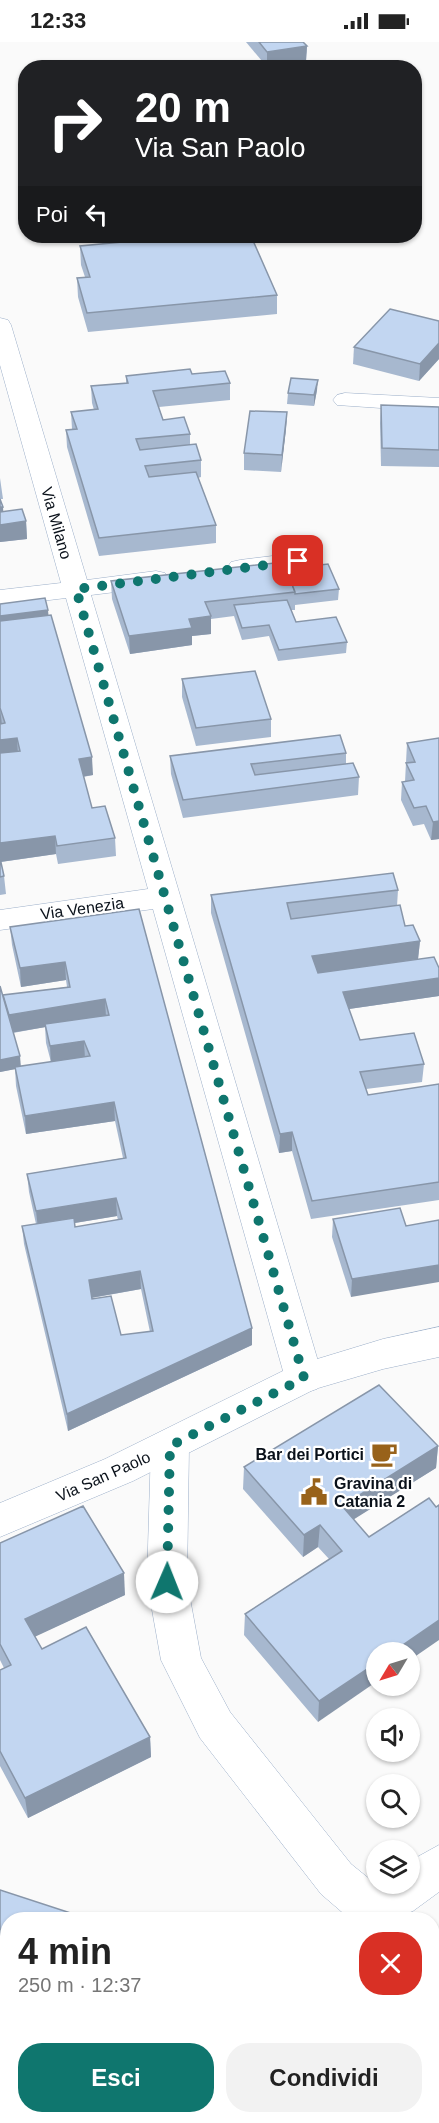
<!DOCTYPE html>
<html lang="it">
<head>
<meta charset="utf-8">
<style>
	body { margin:0; font-family:Helvetica,sans-serif; background:#f2f2f2; color:#222; height:100vh; display:flex; flex-direction:column; font-size:22px; white-space:nowrap }
	* { box-sizing:border-box; margin:0 }
	p { font-size:20px; color:#767676 }
	.icon { flex:none; width:33px; height:33px; fill:none; stroke:currentColor; stroke-width:2; stroke-linecap:round; stroke-linejoin:round }
	.map { position:relative; flex:1; overflow:hidden }
	.panel { position:absolute; left:0px; top:1870px; width:440px; height:212px; display:flex; flex-direction:column; background:#fff; border-radius:24px 24px 0 0; box-shadow:0 2px 4px #0004 }
	.panel>* { flex:none }
	.top-card { position:absolute; left:18px; top:18px; width:404px; height:183px; border-radius:24px; box-shadow:0 2px 4px #0004; background:#202124; color:#fff; overflow:hidden }
	.needle { width:39px; rotate:232deg }
	.fabs { position:absolute; left:366px; top:1600px; display:grid; gap:12px }
	.fabs a { display:grid; place-items:center; width:54px; height:54px; border-radius:50%; background:#fff; box-shadow:0 2px 4px #0004; font-size:30px }
	.pin { position:absolute; display:grid; place-items:center; width:51px; height:51px; color:#fff; margin:-26px; border-radius:12px; box-shadow:0 3px 9px #0006 }
	.me { position:absolute; width:66px; margin:-33px; rotate:1deg; stroke-linejoin:round; filter:drop-shadow(0 0 4px #0008) }
	.turn { display:flex; align-items:center; gap:21px; height:126px; padding:0 18px; font-size:27px }
	.turn .icon { width:78px; height:78px; stroke-width:2.5 }
	.turn b { display:block; font-size:42px; line-height:51px }
	.then { display:flex; align-items:center; height:57px; padding:0 18px; background:#0003; gap:12px; font-size:22px }
	.round { display:grid; place-items:center; flex:none; width:63px; height:63px; border-radius:24px; background:#f2f2f2 }
	.head { display:flex; align-items:center; justify-content:space-between; height:102px; padding:0 18px }
	h1 { font-size:36px; font-weight:600; line-height:45px }
	.cta { display:flex; gap:12px; margin-top:auto; padding:12px 18px }
	.cta a { flex:1; height:69px; border-radius:24px; background:#0f766e; color:#fff; font-size:24px; font-weight:600; line-height:69px; text-align:center }
	.cta a+a { background:#f2f2f2; color:#222 }
	.status { display:flex; justify-content:space-between; align-items:center; height:42px; padding:0 30px; background:#fff; direction:ltr }
	.status svg { height:16px; fill:currentColor }
	.map>svg:first-child { display:block }
</style>
</head>
<body>
<div class="status"><b>12:33</b><svg viewBox="0 0 49 12"><path d="M0 12V9h3v3zM5 12V6h3v6zM10 12V3h3v9zM15 12V0h3v12zM26 1h20v11H26zM47 4h2v5h-2z"/></svg></div>
<div class="map">
<svg width="439" height="2081" viewBox="0 0 439 2081">
	<rect width="100%" height="100%" fill="#fafafa"/>
	<g fill="none" stroke-linecap="round" stroke-linejoin="round">
		<defs>
			<polygon id="service" points="432,1973 439,1976 439,2026 432,2023"/>
			<g id="minor">
				<polygon points="0,276 8,278 11,283 87,538 156,529 165,531 169,537 165,543 156,545 91,553 323,1336 317,1347 304,1351 291,1347 285,1336 153,867 0,888 0,868 148,847 66,556 0,564 0,548 61,541 0,323"/>
				<polygon points="345,351 439,356 439,370 337,363 333,358 337,353"/>
				<polygon points="298,511 307,513 311,519 307,525 240,534 231,532 227,526 231,520 240,518"/>
				<polygon points="170,1388 183,1393 189,1404 187,1540 201,1616 230,1670 351,1822 372,1839 376,1838 376,1842 410,1842 410,1819 439,1803 439,1850 413,1869 397,1875 386,1878 350,1877 321,1852 200,1696 161,1618 147,1540 151,1404 157,1393"/>
			</g>
			<polygon id="secondary" points="439,1285 439,1315 383,1327 315,1347 133,1439 0,1495 0,1461 105,1417 291,1325 383,1297"/>
		</defs>
		<use href="#service" stroke="#9cafc9" stroke-width="2"/>
		<use href="#minor" stroke="#9cafc9" stroke-width="1"/>
		<use href="#secondary" stroke="#9cafc9" stroke-width="1"/>
		<use href="#service" fill="#fff" fill-rule="evenodd"/>
		<use href="#minor" fill="#fff" fill-rule="evenodd"/>
		<use href="#secondary" fill="#fff" fill-rule="evenodd"/>
	</g>
	<g fill="#a7b8cf" fill-rule="evenodd">
		<polygon points="246,0 303,0 307,4 306,19 267,25"/>
		<polygon points="129,194 251,194 277,253 277,272 88,290 78,255 77,236 85,235 81,223 80,204 129,200"/>
		<polygon points="439,279 439,317 419,339 353,322 354,305"/>
		<polygon points="192,332 230,341 230,358 159,365 163,378 190,392 190,403 201,418 201,435 198,436 216,483 216,501 99,514 67,405 66,388 72,387 71,370 94,368 92,361 91,344 126,341 126,334"/>
		<polygon points="317,348 314,364 287,362 288,351"/>
		<polygon points="381,363 439,365 439,425 381,424 380,381"/>
		<polygon points="287,370 286,387 281,430 244,428 244,411"/>
		<polygon points="0,436 3,457 0,457 3,470 26,479 27,497 0,500"/>
		<polygon points="286,527 339,547 338,558 295,563 295,568 291,568 296,580 347,600 346,611 278,619 269,594 242,598 234,574 211,577 211,592 192,594 192,603 130,612 112,557 111,539"/>
		<polygon points="0,562 48,568 48,573 93,733 83,735 92,766 115,796 116,814 58,822 56,812 1,820 4,834 6,852 0,853"/>
		<polygon points="182,637 271,677 271,695 196,704 182,655"/>
		<polygon points="439,696 439,797 431,798 424,782 413,784 401,758 402,740 405,740 407,701"/>
		<polygon points="346,711 346,722 359,735 358,753 183,776 171,732 170,714"/>
		<polygon points="398,848 397,864 405,884 420,899 418,917 439,954 349,967 360,998 424,1022 422,1040 366,1047 368,1053 439,1042 439,1158 311,1177 292,1109 279,1111 211,871 211,853"/>
		<path d="M139 867 252 1286V1303L68 1389 24 1202 22 1184 36 1182 29 1150 27 1132 123 1116 115 1079 26 1092 16 1044 15 1027 0 1030 4 959 3 953 67 945 66 938 21 945 12 903 10 885ZM45 985 46 1001 51 1020 20 1025V1014L13 991ZM117 1174 118 1178 75 1185V1181ZM141 1247 150 1290 121 1293 92 1256Z"/>
		<polygon points="333,1177 406,1184 351,1255 332,1195"/>
		<polygon points="438,1404 436,1426 353,1477 318,1680 244,1593 245,1572 329,1517 318,1505 303,1515 243,1447 244,1425"/>
		<polygon points="0,1501 125,1553 35,1594 42,1607 150,1695 151,1715 28,1776 0,1724 0,1628 4,1626 0,1618"/>
		<polygon points="0,1848 8,1878 8,1974 0,1971"/>
	</g>
	<g fill="#8896a9">
		<polygon points="307,4 306,19 267,25 267,10"/>
		<polygon points="439,301 439,317 419,339 420,322"/>
		<polygon points="318,338 317,348 314,364 314,353"/>
		<polygon points="287,370 286,387 281,430 282,413"/>
		<polygon points="0,465 3,465 4,482 26,479 27,497 0,500"/>
		<polygon points="48,568 49,579 0,585 0,574"/>
		<polygon points="211,574 211,592 192,594 192,603 130,612 129,594 189,577"/>
		<polygon points="0,666 2,683 0,684"/>
		<polygon points="17,696 18,714 0,716 0,698"/>
		<polygon points="92,715 93,733 80,735 79,717"/>
		<polygon points="439,779 439,797 431,798 433,780"/>
		<polygon points="55,794 56,812 0,820 0,801"/>
		<polygon points="420,899 418,917 311,932 312,914"/>
		<polygon points="65,920 66,938 21,945 20,926"/>
		<polygon points="439,936 439,954 342,968 343,950"/>
		<polygon points="105,957 106,975 10,991 9,973"/>
		<polygon points="84,999 85,1017 51,1023 50,1004"/>
		<polygon points="20,1014 21,1026 0,1030 0,1018"/>
		<polygon points="114,1060 115,1079 26,1092 25,1074"/>
		<polygon points="292,1090 292,1109 279,1111 280,1092"/>
		<polygon points="116,1156 117,1174 38,1187 36,1169"/>
		<polygon points="439,1223 439,1240 351,1255 352,1237"/>
		<polygon points="140,1229 141,1247 90,1256 89,1238"/>
		<polygon points="252,1286 252,1303 68,1389 67,1372"/>
		<polygon points="438,1404 436,1426 340,1486 342,1464"/>
		<polygon points="320,1483 318,1505 303,1515 304,1493"/>
		<polygon points="124,1531 125,1553 28,1598 25,1577"/>
		<polygon points="439,1578 439,1598 410,1618 410,1611 391,1611"/>
		<polygon points="376,1621 376,1640 318,1680 319,1659"/>
		<polygon points="150,1695 151,1715 28,1776 25,1756"/>
	</g>
	<g fill="#c2d6f1" stroke="#8896a9" stroke-width="1.5" fill-rule="evenodd">
		<polygon points="259,0 303,0 307,4 267,10"/>
		<polygon points="130,194 251,194 277,253 87,271 77,236 90,235 80,204 132,199"/>
		<polygon points="390,267 439,279 439,301 420,322 354,305"/>
		<polygon points="190,327 192,332 225,329 230,341 153,349 163,378 184,375 190,392 136,397 140,408 196,402 201,418 145,424 149,435 196,430 216,483 99,496 66,388 77,387 71,370 98,367 91,344 128,341 126,334"/>
		<polygon points="291,336 318,338 314,353 288,351"/>
		<polygon points="381,363 439,365 439,408 382,406"/>
		<polygon points="250,369 287,370 282,413 244,411"/>
		<polygon points="0,457 3,465 0,465"/>
		<polygon points="22,467 26,479 0,483 0,470"/>
		<polygon points="284,520 295,550 205,560 211,574 189,577 192,586 129,594 111,539"/>
		<polygon points="328,522 339,547 295,552 295,550 286,527"/>
		<polygon points="45,556 48,568 0,574 0,562"/>
		<polygon points="287,558 296,580 336,575 347,600 279,608 269,583 242,586 234,563"/>
		<polygon points="51,573 92,715 79,717 92,766 105,764 115,796 57,804 55,794 0,801 0,711 20,709 17,696 0,698 0,682 5,681 0,666 0,579"/>
		<polygon points="255,629 271,677 196,686 182,637"/>
		<polygon points="340,693 346,711 251,722 255,733 353,721 359,735 183,758 170,714"/>
		<polygon points="439,696 439,779 433,780 426,764 414,766 402,740 414,738 406,721 415,720 407,701"/>
		<polygon points="0,816 4,834 0,835"/>
		<polygon points="393,831 398,848 287,861 291,877 400,863 405,884 413,883 420,899 312,914 318,931 434,915 439,926 439,936 343,950 360,998 414,991 424,1022 360,1030 368,1053 439,1042 439,1140 312,1159 292,1090 280,1092 211,853"/>
		<path d="M139 867 252 1286 67 1372 22 1184 74 1176 75 1185 122 1177 116 1156 36 1169 27 1132 126 1116 114 1060 25 1074 15 1025 90 1014 84 999 50 1004 45 982 109 973 105 957 9 973 3 953 70 945 65 920 20 926 10 885ZM140 1229 153 1289 121 1293 111 1254 92 1257 89 1238Z"/>
		<polygon points="0,944 20,1014 0,1018"/>
		<polygon points="400,1166 406,1184 439,1178 439,1223 352,1237 333,1177"/>
		<polygon points="379,1343 438,1404 342,1464 369,1495 429,1456 436,1465 439,1463 439,1578 391,1611 376,1611 376,1621 319,1659 245,1572 342,1509 320,1483 304,1493 244,1425"/>
		<polygon points="83,1464 124,1531 25,1577 42,1607 86,1585 150,1695 25,1756 0,1709 0,1628 11,1623 0,1602 0,1501"/>
		<polygon points="0,1848 92,1878 8,1878 8,1956 0,1954"/>
	</g>
	<g fill="none" stroke-linecap="round" stroke-linejoin="round">
		<polyline stroke="#0f766e" stroke-width="10" stroke-dasharray="0 18" points="167,1540 170,1404 304,1336 76,547 298,519"/>
	</g>
	<defs>
		<symbol id="cafe-bare" viewBox="-9 -9 18 18"><path d="M-5.5-4.5H6V0H3Q3 3.5 0 3.5H-2.5Q-5.5 3.5-5.5 0ZM3-3.2v2h1.7v-2ZM-6 4.5H4V6H-6Z" fill="#98621a" stroke="#fff" stroke-width="2.5" paint-order="stroke"/></symbol>
		<symbol id="civic-bare" viewBox="-9 -9 18 18"><path d="M-.6-6.5H3V-4.5H.6V-3L4-1V1h2V6H-6V1h2V-1L-.6-3ZM-1.2 2.5V6h2.4V2.5Z" fill="#98621a" stroke="#fff" stroke-width="2.5" paint-order="stroke"/></symbol>
	</defs>
	<g fill-rule="evenodd">
		<use href="#cafe-bare" x="365" y="1393" width="38" height="38"/>
		<use href="#civic-bare" x="295" y="1431" width="38" height="38"/>
	</g>
	<g text-anchor="middle" stroke-width="4.5" stroke-linejoin="round" paint-order="stroke">
		<g font-size="16" fill="#0a111a" stroke="#fff">
			<text transform="translate(57 481) rotate(74)" y="6">Via Milano</text>
			<text transform="translate(82 866) rotate(-8)" y="6">Via Venezia</text>
			<text transform="translate(103 1434) rotate(-24)" y="6">Via San Paolo</text>
		</g>
		<g font-size="16" font-weight="bold" fill="#0a111a" stroke="#fff" text-anchor="end">
			<text x="364" y="1418">Bar dei Portici</text>
			<text x="334" y="1447" text-anchor="start">Gravina di<tspan x="334" dy="18">Catania 2</tspan></text>
		</g>
	</g>
</svg>
<div class="fabs">
<a><svg class="needle" viewBox="-14 -14 28 28"><path d="M0-13l5 13h-10z" fill="#e53935"/><path d="M0 13l5-13h-10z" fill="#767676"/></svg></a>
<a><svg class="icon" aria-label="sound" viewBox="0 0 24 24"><path d="M4 9h4l5-4v14l-5-4H4zM17 9q2 3 0 6"/></svg></a>
<a><svg class="icon" aria-label="search" viewBox="0 0 24 24"><circle cx="10" cy="10" r="6"/><path d="M15 15l6 6"/></svg></a>
<a><svg class="icon" aria-label="layers" viewBox="0 0 24 24"><path d="M12 4l9 5-9 5-9-5zM3 14l9 5 9-5"/></svg></a>
</div>
<div class="pin" style="left:298px;top:519px;background:#d93025"><svg class="icon" aria-label="arrive" viewBox="0 0 24 24"><path d="M6 21V4h12l-3 4 3 4H6"/></svg></div>
<svg class="me" style="left:167px;top:1540px" viewBox="-20 -20 40 40"><circle r="19" fill="#fff"/><path d="M0-13L10 11 0 6-10 11z" fill="#0f766e"/></svg>
<div class="top-card">
<div class="turn"><svg class="icon" aria-label="right" viewBox="0 0 24 24"><path d="M7 20v-9h11M14 6l5 5-5 5"/></svg><div><b>20 m</b>Via San Paolo</div></div>
<div class="then">Poi<svg class="icon" aria-label="left" viewBox="0 0 24 24"><path d="M17 20v-9H6M10 6l-5 5 5 5"/></svg></div>
</div>
<section class="panel">
<div class="head"><div><h1>4 min</h1><p>250 m · 12:37</p></div><a class="round" style="background:#d93025;color:#fff"><svg class="icon" aria-label="close" viewBox="0 0 24 24"><path d="M6 6l12 12M18 6L6 18"/></svg></a></div>
<div class="cta"><a>Esci</a><a>Condividi</a></div>
</section>
</div>
</body>
</html>
